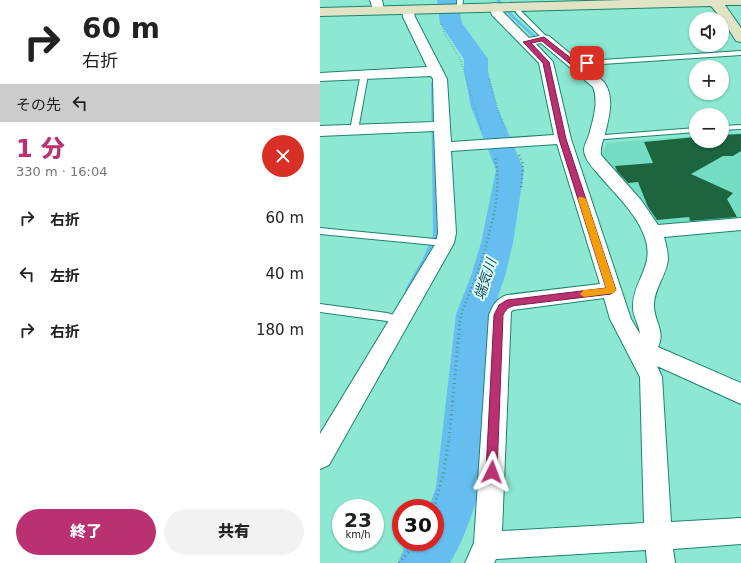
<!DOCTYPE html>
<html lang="ja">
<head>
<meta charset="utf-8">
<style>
	body { margin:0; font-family:"DejaVu Sans","Noto Sans JP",sans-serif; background:#f2f2f2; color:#222; height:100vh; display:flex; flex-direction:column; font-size:15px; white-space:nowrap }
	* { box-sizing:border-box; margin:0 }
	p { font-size:13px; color:#767676 }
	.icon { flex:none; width:22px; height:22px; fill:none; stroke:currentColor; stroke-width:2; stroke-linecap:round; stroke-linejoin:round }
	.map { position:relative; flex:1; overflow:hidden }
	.sheet { display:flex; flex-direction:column; background:#fff; width:320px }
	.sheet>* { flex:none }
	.banner { background:#fff; color:#222; overflow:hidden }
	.fabs { position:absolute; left:369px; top:12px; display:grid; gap:8px }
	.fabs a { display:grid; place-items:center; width:40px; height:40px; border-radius:50%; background:#fff; box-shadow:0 1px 3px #0004; font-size:20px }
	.speed { position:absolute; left:12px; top:499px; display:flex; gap:8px; font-size:20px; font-weight:700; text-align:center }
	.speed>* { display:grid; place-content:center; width:52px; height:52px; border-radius:50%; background:#fff; box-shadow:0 1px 3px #0004; line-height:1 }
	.speed small { font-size:10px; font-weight:400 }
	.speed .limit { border:6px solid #d22; background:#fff; color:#111 }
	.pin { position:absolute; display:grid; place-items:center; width:34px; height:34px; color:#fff; margin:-17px; border-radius:8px; box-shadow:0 2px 6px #0006 }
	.me { position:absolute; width:44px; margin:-22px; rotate:3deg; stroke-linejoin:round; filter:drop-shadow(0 0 3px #0008) }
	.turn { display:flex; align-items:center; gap:14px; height:84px; padding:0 16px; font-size:18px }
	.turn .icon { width:52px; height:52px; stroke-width:2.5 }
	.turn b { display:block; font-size:28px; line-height:34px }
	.then { display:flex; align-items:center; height:38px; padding:0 16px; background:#0003; gap:8px; font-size:15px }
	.round { display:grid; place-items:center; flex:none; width:42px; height:42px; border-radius:21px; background:#f2f2f2 }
	.summary { display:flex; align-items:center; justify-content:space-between; height:68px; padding:0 16px }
	h1 { font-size:24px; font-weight:800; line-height:30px; color:#b93171 }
	.primary-button { display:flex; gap:8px; margin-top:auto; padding:8px 16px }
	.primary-button a { flex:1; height:46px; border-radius:24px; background:#b93171; color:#fff; font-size:16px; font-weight:800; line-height:46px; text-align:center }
	.primary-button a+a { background:#f2f2f2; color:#222 }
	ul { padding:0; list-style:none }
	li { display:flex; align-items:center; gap:12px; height:56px; padding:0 16px }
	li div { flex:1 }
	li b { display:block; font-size:15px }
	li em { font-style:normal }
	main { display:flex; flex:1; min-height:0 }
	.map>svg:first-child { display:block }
</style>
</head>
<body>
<main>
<section class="sheet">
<div class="banner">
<div class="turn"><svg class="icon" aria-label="right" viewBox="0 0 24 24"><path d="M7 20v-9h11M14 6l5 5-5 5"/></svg><div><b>60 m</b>右折</div></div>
<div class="then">その先<svg class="icon" aria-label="left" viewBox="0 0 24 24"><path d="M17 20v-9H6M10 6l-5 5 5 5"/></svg></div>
</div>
<div class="summary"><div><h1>1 分</h1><p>330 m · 16:04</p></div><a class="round" style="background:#d93025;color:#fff"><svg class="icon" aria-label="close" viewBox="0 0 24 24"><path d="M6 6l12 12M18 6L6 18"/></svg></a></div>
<ul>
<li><svg class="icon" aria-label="right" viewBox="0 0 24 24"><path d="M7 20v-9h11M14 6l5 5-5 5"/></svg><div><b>右折</b></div><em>60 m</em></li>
<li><svg class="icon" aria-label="left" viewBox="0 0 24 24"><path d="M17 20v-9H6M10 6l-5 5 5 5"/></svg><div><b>左折</b></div><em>40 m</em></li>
<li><svg class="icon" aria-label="right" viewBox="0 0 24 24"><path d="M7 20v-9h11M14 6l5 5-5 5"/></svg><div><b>右折</b></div><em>180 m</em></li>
</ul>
<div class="primary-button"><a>終了</a><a>共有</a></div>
</section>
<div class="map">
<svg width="421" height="563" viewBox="0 0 421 563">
	<rect width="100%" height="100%" fill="#8ce8d2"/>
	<polygon fill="#76ddc5" points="421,133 421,222 334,227 281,156 287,143 376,136 376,141 402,141 402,134"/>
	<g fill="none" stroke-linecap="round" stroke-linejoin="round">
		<g fill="#66bdf0" fill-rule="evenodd">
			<polygon points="176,0 180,0 193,15 215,35 215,37 213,37 191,17"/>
			<polygon points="111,82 114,83 119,235 109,258 90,291 86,291 85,290 103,258 113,235"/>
		</g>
		<path fill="#66bdf0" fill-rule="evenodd" d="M117 0H137L142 23 168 59V71L177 107 204 170 193 243 185 276 172 314 160 487C153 513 144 539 130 563H78L85 546 89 542H115V508H109L116 487 136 314 151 276 161 243 176 170 151 107 144 71V59L120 23Z"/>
	</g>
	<polygon fill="#1c653f" points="421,134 421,151 413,156 403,156 371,174 413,193 407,199 417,217 370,221 369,217 337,220 328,207 318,182 308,183 297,171 295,166 333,163 324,142 376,137 376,141 402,141 402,135"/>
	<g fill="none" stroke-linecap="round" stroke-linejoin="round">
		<defs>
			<g id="lane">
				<polygon points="137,0 143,0 142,8 137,7"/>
				<polygon points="194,5 198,5 201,11 225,35 224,40 220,40 220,36 196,13"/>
				<polygon points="421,51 421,55 267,65 256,68 252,66 267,61"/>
				<polygon points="41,73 47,73 48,75 38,130 34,132 30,130"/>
				<polygon points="421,125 421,129 402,130 402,126"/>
				<polygon points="376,128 376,132 285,139 273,137 272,135 276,133 285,135"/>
				<polygon points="0,228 125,240 130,243 125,246 0,234"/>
				<polygon points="0,304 67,313 84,318 85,321 84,324 80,325 67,321 0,312"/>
			</g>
			<g id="street">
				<polygon points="50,0 62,0 64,10 62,13 54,13"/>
				<path d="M175 3 179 4 182 11 209 38 224 35 229 36 284 82C295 97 289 117 285 134 283 141 280 147 281 155L321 200 338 225 421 218V230L344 237C346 244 348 252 348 259 347 274 334 289 334 304 333 320 346 331 338 347L421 383V404L337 366 342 377 351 522 421 518V544L353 549 355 563H327L326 550 176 559 174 563H145L154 543 169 315C173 305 176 299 187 295L280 284 237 144 131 151 136 233 134 243 9 465 0 469V434L116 243 118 233 114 131 0 136V126L114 122 113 79 111 76 0 81V73L107 67 83 17 82 9 84 6H92L95 17 127 79 131 142 234 135 219 63 172 15 169 7 171 4ZM221 43 273 87C279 102 273 120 269 135 267 141 262 148 265 155 267 162 274 169 279 175 295 194 315 212 324 235 336 266 314 278 313 305 312 315 319 324 320 334L311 319 251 139 233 62 216 44ZM284 298 290 319 320 377 324 523 182 531 191 312 193 310Z"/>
			</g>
			<polygon id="secondary" points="304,0 421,0 421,5 405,5 421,28 421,42 416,41 402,19 391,6 0,16 0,8"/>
		</defs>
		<use href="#lane" stroke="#1d836f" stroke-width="2"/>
		<use href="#street" stroke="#1d836f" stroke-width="2"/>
		<use href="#secondary" stroke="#1d836f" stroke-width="2"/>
		<g stroke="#519384" stroke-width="1.5" stroke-dasharray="0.5 2" stroke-linecap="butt">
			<polyline points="120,22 124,32 141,61 162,131"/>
			<polyline points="169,79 180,116 186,129"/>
		</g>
		<g stroke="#519384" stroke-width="2.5" stroke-dasharray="1 3" stroke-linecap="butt">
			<polyline points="199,155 203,164 201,190"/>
			<path d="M140 322C142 307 150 294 155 279 167 245 184 193 175 157"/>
		</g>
		<g stroke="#519384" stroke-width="3" stroke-dasharray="1 3.5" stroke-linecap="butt">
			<polyline points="114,508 123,475 129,439 140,321"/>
			<polyline points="79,563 97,542"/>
		</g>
		<use href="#lane" fill="#fff" fill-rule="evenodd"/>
		<use href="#street" fill="#fff" fill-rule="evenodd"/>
		<use href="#secondary" fill="#e0e4c4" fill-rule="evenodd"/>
	</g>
	<path fill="#b93171" stroke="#782049" d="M224 37 257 63 267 61 270 63 254 67 222 41 211 43 229 62 246 139 296 290 291 294 199 305C191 306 187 307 183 315L177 472 176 476 172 478 168 476 166 472 174 315 179 305 187 300 286 288 239 139 223 63 203 42Z"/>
	<polygon fill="#f59e0b" points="259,197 262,197 266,199 296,290 294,293 264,297 260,294 264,290 286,288 258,199"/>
	<g text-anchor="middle" stroke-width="4" stroke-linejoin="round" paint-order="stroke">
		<g font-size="14" font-style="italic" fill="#174762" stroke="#dbfdf4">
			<text transform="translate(165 279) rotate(-72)" y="5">端気川</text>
		</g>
	</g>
</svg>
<div class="fabs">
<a><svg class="icon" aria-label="sound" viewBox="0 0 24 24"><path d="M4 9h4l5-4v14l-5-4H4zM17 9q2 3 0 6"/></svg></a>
<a>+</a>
<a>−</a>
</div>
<div class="speed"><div>23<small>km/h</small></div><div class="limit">30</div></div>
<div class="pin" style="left:267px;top:63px;background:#d93025"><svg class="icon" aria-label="arrive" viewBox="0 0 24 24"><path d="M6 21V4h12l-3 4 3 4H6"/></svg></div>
<svg class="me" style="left:172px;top:472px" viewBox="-20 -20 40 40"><path d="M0-17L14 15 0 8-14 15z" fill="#b93171" stroke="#fff" stroke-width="4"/></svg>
</div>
</main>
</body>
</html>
